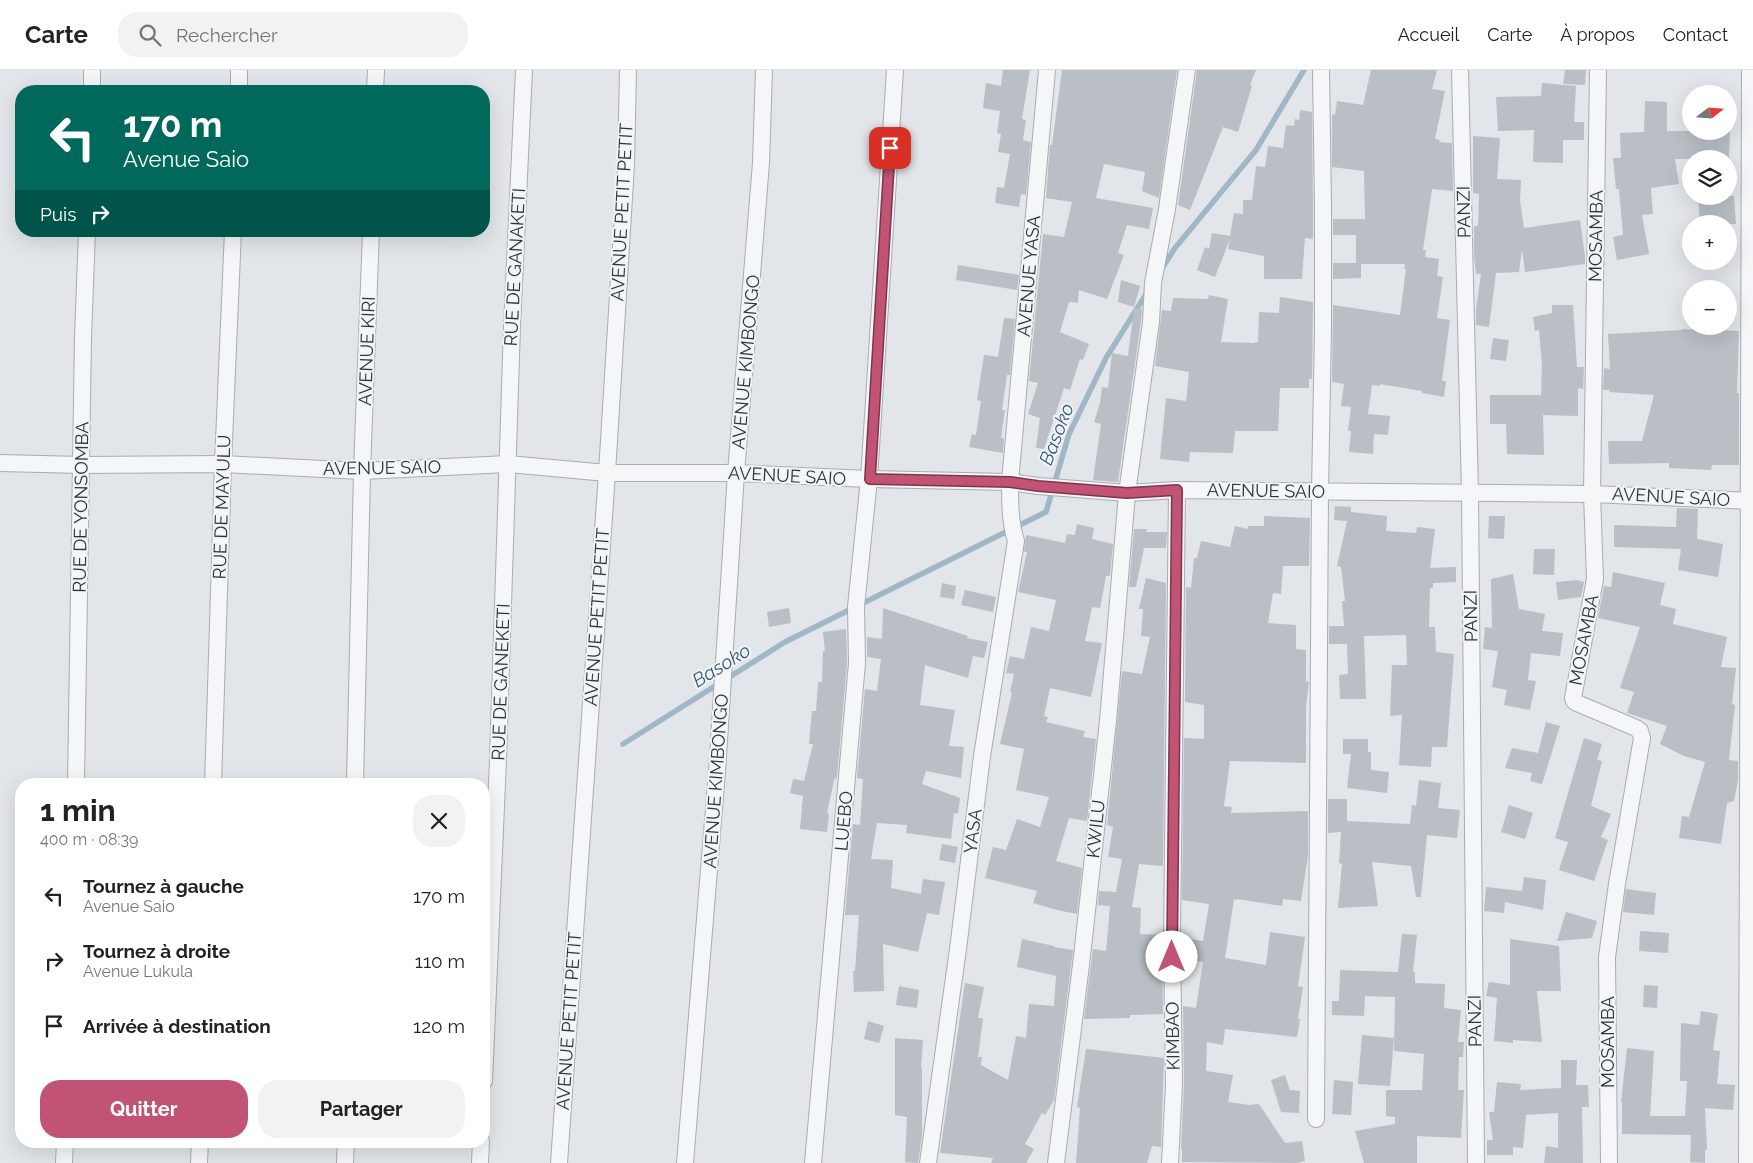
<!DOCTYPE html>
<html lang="fr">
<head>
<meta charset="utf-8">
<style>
	body { margin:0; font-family:Raleway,sans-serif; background:#f2f2f2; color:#222; height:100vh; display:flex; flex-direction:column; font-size:19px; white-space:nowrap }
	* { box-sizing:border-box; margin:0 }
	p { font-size:16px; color:#767676 }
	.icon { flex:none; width:28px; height:28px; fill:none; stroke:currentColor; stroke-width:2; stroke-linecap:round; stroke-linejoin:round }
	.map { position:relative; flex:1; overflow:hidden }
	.sheet { position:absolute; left:15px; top:708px; width:475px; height:370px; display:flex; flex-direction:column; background:#fff; border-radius:20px; box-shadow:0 5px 20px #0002 }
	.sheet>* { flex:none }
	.guide { position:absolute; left:15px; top:15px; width:475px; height:152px; border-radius:20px; box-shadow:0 5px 20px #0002; background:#00695c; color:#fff; overflow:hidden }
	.needle { width:32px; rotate:73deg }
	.controls { position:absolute; left:1682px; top:15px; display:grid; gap:10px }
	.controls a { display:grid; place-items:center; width:55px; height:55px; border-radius:50%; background:#fff; box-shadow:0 5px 20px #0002; font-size:25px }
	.pin { position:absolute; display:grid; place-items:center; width:42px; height:42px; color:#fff; margin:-21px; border-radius:10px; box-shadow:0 2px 8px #0006 }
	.me { position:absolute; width:55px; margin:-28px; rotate:0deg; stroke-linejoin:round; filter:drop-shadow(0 0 4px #0008) }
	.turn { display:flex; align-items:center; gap:18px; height:105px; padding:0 25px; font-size:22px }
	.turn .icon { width:65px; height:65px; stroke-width:2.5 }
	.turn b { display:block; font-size:35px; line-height:42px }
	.then { display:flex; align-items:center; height:48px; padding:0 25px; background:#0003; gap:10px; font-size:19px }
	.round { display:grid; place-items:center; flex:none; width:52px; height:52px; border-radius:20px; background:#f2f2f2 }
	.overview { display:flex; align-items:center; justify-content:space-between; height:85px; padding:0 25px }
	h1 { font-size:30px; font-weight:700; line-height:38px }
	.primary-button { display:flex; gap:10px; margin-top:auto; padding:10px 25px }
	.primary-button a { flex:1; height:58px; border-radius:20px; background:#c15374; color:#fff; font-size:20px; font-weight:700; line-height:58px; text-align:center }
	.primary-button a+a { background:#f2f2f2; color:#222 }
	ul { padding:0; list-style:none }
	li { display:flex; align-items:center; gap:15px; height:65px; padding:0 25px }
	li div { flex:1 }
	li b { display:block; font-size:19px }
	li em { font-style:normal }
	header { display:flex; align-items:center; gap:30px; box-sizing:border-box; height:70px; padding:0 25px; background:#fff; border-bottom:1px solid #e0e0e0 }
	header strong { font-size:24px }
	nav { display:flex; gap:28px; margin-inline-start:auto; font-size:18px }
	.search { width:350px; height:45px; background:#f2f2f2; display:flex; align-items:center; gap:12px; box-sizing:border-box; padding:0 18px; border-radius:20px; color:#767676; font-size:19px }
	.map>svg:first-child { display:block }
</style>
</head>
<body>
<header>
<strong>Carte</strong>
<div class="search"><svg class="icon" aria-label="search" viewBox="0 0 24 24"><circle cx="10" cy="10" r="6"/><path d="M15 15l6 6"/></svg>Rechercher</div>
<nav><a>Accueil</a><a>Carte</a><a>À propos</a><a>Contact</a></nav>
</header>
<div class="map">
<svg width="1753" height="1093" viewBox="0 0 1753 1093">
	<rect width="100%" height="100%" fill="#e2e5e9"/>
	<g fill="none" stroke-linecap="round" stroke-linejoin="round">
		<g stroke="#a0b8c5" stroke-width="5.5">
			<polyline points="1161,200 1175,178 1256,80 1304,0"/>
			<polyline points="623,674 785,572 1046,442 1069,364 1106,288 1148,221"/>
		</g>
	</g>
	<g fill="#b9bfc5">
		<polygon points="1003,0 1030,0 1022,49 1026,50 1023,70 1031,72 1026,125 1021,124 1019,137 995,133 997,117 1004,118 1010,84 998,82 1001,64 997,63 1000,41 983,38 986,13 1001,16"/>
		<polygon points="1062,0 1177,0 1159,128 1142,121 1145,102 1104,94 1096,128 1153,138 1149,159 1127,155 1118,183 1124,185 1107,229 1079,220 1078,233 1069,232 1060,262 1089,274 1083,290 1080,289 1070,320 1064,318 1044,379 1036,378 1040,348 1028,344 1038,313 1029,311 1043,164 1064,167 1072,132 1046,128 1050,75 1052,75"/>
		<polygon points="1197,0 1256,0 1250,15 1252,16 1238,62 1223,57 1190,140 1178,135"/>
		<polygon points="1371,0 1437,0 1432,19 1445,21 1435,69 1440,70 1439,72 1452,73 1453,121 1432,119 1423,180 1426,180 1425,187 1439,189 1437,206 1443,207 1437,248 1450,250 1442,311 1446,311 1444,327 1422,323 1422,321 1380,314 1380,316 1372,315 1368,344 1390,346 1388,365 1374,364 1373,384 1349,382 1351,361 1348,361 1351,337 1341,336 1344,314 1332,312 1333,235 1400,245 1406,199 1404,199 1405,194 1361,194 1361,208 1333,209 1333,193 1356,193 1356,165 1333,165 1333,149 1365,149 1364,101 1332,97 1332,44 1335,45 1337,31 1363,35"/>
		<polygon points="1565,0 1586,0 1585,15 1563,14"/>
		<polygon points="1542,13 1576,16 1574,52 1584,52 1584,70 1563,70 1563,93 1533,92 1534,60 1498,61 1496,27 1541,26"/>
		<polygon points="1645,31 1667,32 1667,61 1730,61 1729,89 1675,89 1679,114 1651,118 1653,144 1642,145 1649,184 1617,190 1613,167 1623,165 1619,119 1616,119 1613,88 1621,88 1620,63 1644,62"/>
		<polygon points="1300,40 1312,42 1313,137 1313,169 1305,168 1302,209 1264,209 1264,186 1228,179 1230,169 1215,207 1197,200 1205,177 1209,179 1212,163 1230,166 1234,143 1243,144 1243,130 1252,130 1256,96 1265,97 1268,76 1283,78 1286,55 1294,56 1295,49 1299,50"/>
		<polygon points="1473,66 1500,68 1497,109 1521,110 1520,130 1524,158 1580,150 1585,186 1585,194 1525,202 1522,179 1519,202 1496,203 1489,257 1476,255 1476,240 1481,204 1476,204 1474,185 1474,156 1478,156 1479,124 1473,123"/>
		<polygon points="1698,126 1734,126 1736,154 1700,154"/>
		<polygon points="958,195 1019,205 1017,220 956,210"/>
		<polygon points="1121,210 1140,216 1134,237 1118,232"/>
		<polygon points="1209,225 1228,229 1221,272 1255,273 1255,272 1258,272 1259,242 1279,243 1280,227 1313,232 1312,309 1309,309 1309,318 1280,318 1278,361 1235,361 1233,383 1190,382 1189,392 1160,389 1166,328 1186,331 1189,302 1155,296 1162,240 1171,241 1173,228 1208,229"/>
		<polygon points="1552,235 1573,235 1577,297 1584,297 1583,319 1578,318 1578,346 1543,345 1544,385 1507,384 1506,354 1490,354 1490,325 1541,325 1542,295 1539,260 1535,261 1533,247 1552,243"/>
		<polygon points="1134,238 1142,239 1141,251 1118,412 1093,410 1101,354 1094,352 1100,333 1102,317 1108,318 1112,283 1128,286"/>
		<polygon points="1004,248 1015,249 1010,305 1007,305 1002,340 1005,340 1001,368 1004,369 1003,383 969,377 972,364 976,365 981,331 977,330 984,285 998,287"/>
		<polygon points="1682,259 1739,261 1737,323 1739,323 1739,395 1712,395 1711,400 1669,398 1669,393 1609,394 1608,371 1642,371 1654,325 1609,322 1610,320 1603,320 1604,298 1610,299 1608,264 1682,260"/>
		<polygon points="1493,268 1509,270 1506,291 1490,289"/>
		<polygon points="1335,436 1351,437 1351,442 1387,446 1386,461 1416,463 1417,457 1435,459 1430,498 1456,497 1456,512 1433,513 1433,518 1430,518 1429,557 1435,557 1436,582 1454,584 1447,677 1432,677 1431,697 1399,695 1402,645 1390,646 1392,595 1407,595 1406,565 1364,566 1366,629 1340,629 1339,605 1348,604 1347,574 1329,574 1329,556 1344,556 1342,531 1345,531 1341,497 1337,496 1347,451 1334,450"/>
		<polygon points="1677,438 1698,439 1697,469 1723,474 1718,507 1678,500 1681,479 1614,477 1614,455 1676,457"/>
		<polygon points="1264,446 1310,448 1309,496 1283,496 1281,524 1273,523 1268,553 1296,555 1296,579 1306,580 1306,611 1309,612 1306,636 1306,693 1230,691 1224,736 1232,737 1231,743 1308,741 1308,786 1301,831 1283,829 1282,836 1237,829 1237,830 1234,829 1225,888 1266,895 1270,862 1305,867 1298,916 1303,917 1298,949 1300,949 1297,967 1225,959 1223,975 1207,972 1206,1001 1233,1005 1228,1032 1249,1035 1259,1034 1285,1073 1302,1071 1305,1091 1297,1093 1182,1092 1182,1079 1181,1079 1184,1014 1183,936 1196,938 1203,892 1182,889 1182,868 1203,871 1209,834 1182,830 1184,668 1204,669 1204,635 1185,632 1186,517 1191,518 1194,488 1197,488 1201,471 1230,477 1235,456 1248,459 1248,456 1264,456"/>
		<polygon points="1489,446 1505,446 1504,469 1488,468"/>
		<polygon points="1077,454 1094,458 1092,469 1113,474 1110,506 1106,506 1100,538 1092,537 1085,571 1102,573 1091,627 1050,618 1044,646 1048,647 1046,652 1085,661 1083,667 1096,669 1087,751 1069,748 1056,791 1082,798 1077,844 1057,840 1033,833 1037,821 985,808 993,777 1006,780 1017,749 1040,757 1049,727 1016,720 1024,679 1000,674 1012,623 1010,622 1014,604 1006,603 1010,586 1024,589 1031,557 1049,561 1056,530 1018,522 1027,482 1024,482 1026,465 1065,473 1067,464 1075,465"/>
		<polygon points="1134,459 1147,459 1146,462 1167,462 1166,478 1144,478 1136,517 1129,517"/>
		<polygon points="1534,479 1555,479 1554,505 1533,504"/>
		<polygon points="1613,502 1665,513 1660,535 1676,539 1673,554 1727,567 1721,597 1736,598 1732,634 1735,635 1729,690 1738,691 1738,710 1734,731 1727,733 1721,774 1679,768 1682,746 1689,747 1705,692 1684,686 1660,674 1667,656 1627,643 1634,622 1620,618 1640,557 1598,548 1604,516 1611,517"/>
		<polygon points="1513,504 1519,539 1545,544 1542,561 1563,563 1560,586 1531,583 1528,610 1536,611 1530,640 1504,635 1507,620 1492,617 1498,581 1483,579 1485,557 1492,558 1491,509"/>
		<polygon points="1146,508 1166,513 1163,796 1139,794 1132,837 1141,838 1140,864 1162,865 1163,944 1130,945 1130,948 1084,949 1093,879 1106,881 1110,836 1098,835 1099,821 1116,822 1122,789 1108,787 1113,757 1107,755 1122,601 1142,604 1150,567 1141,566 1143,539 1139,539"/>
		<polygon points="1577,510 1584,512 1581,527 1558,530 1556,512"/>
		<polygon points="942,513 956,516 954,529 940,527"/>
		<polygon points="965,520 996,527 993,542 961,535"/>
		<polygon points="789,538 791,553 769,557 767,542"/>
		<polygon points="883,538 968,566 967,568 988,572 984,588 973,586 968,608 925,595 920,635 955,640 949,676 964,677 961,708 926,701 922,714 960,728 958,744 954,743 951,769 906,763 907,755 877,753 871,789 893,790 891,818 921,824 923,809 945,812 939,845 927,843 918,882 883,874 884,921 854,922 853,901 855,901 859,845 845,845 853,754 860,755 863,709 857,708 865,619 877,621 881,589 867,587 867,567 882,569"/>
		<polygon points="846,559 847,593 837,707 834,710 827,743 829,744 827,762 800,759 803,726 790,723 793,709 804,711 813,674 809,674 812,641 816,641 818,612 822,612 823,581 825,581 823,562"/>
		<polygon points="1546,652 1560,656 1542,714 1530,711 1532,703 1505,698 1512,678 1538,683"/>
		<polygon points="1584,668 1602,674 1597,690 1602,691 1591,736 1611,744 1601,767 1608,770 1594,811 1559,800 1568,772 1555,768"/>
		<polygon points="1343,669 1368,669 1368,682 1371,682 1371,700 1389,702 1387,723 1347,718 1351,684 1343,684"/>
		<polygon points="1419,710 1441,713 1438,738 1460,740 1457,768 1427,765 1421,827 1416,827 1411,796 1372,792 1378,836 1338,838 1342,794 1339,793 1341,762 1328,763 1328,729 1347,729 1347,751 1410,754 1412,735 1416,736"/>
		<polygon points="1509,735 1533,743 1525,769 1501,762"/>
		<polygon points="942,774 958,777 955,793 939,790"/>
		<polygon points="1524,807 1546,810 1543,840 1505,832 1504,843 1484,841 1486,817 1522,821"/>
		<polygon points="1626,819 1656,823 1654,845 1623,842"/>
		<polygon points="1566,842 1597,851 1592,868 1557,871"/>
		<polygon points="1640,861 1669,863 1668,883 1639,881"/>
		<polygon points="1402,864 1417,865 1413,902 1415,902 1415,913 1445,914 1444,938 1461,940 1458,972 1464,972 1463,987 1459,987 1458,1020 1464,1020 1461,1068 1417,1066 1417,1093 1364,1093 1355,1061 1395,1054 1395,1047 1386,1046 1386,1020 1422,1020 1424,984 1394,981 1395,927 1365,926 1364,946 1332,945 1332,931 1339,931 1340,900 1398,902"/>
		<polygon points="1022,869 1054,876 1054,877 1073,880 1054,1030 1045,1045 1042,1043 1025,1074 1034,1079 1026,1093 991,1093 993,1088 940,1083 965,913 984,917 978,948 983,948 978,987 982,987 981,995 1008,1010 1016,966 1026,968 1029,934 1054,936 1056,906 1017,897"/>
		<polygon points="1510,869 1559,876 1561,921 1537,921 1542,972 1513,970 1513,973 1494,971 1497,928 1486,926 1489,912 1510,915"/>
		<polygon points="1644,915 1658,916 1657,938 1643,937"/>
		<polygon points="899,916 919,920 917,938 896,935"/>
		<polygon points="1701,941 1718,944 1713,980 1720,981 1717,1014 1735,1015 1733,1040 1705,1038 1707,1080 1705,1080 1705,1093 1690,1092 1691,1065 1622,1064 1622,1032 1621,1032 1627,978 1654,981 1650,1046 1685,1046 1687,1011 1680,1011 1681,953 1699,955"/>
		<polygon points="868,951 884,956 879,973 864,969"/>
		<polygon points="1362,965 1394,968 1390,1016 1358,1014"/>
		<polygon points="895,968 923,970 921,998 922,998 922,1065 918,1093 905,1092 907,1047 895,1045"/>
		<polygon points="1086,979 1164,988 1161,1077 1152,1076 1147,1093 1076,1093 1080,1038 1077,1037"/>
		<polygon points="1561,990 1577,990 1576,1015 1588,1015 1589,1037 1582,1037 1583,1093 1544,1093 1546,1076 1558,1078 1558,1043 1526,1045 1523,1078 1513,1077 1513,1085 1487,1085 1487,1070 1493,1070 1489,1042 1494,1042 1497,1012 1521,1014 1520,1020 1561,1018"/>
		<polygon points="1285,1005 1290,1020 1300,1021 1299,1043 1281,1042 1271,1010"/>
		<polygon points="1334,1010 1353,1012 1351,1045 1332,1044"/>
	</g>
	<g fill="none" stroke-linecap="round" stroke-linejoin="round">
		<defs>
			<g id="minor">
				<polyline points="1460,0 1470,423 1476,1093"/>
				<polyline points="1598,0 1592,424 1595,509 1573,628 1574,631 1577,633 1636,658 1640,661 1642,668 1617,814 1607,887 1609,1093"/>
				<polyline points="92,21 92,0"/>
				<polyline points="239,21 239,0"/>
				<polyline points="375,21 376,0"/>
				<polyline points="0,393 82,395 223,394 362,401 508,394 607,403 736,403 869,409 1010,412 1038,416 1127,423 1177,420 1592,424 1753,431"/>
				<polyline points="76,714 83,267 87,161"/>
				<polyline points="213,714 223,394 233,161"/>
				<polyline points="355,714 362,401 371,161"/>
				<polyline points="484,1011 498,690 512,256 524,0"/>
				<polyline points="1316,1049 1320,421 1323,258 1323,137 1321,0"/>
				<polyline points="64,1093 65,1071"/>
				<polyline points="199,1093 200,1071"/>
				<polyline points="345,1093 346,1071"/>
				<polyline points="480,1093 481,1071"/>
				<polyline points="559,1093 607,403 626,95 628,0"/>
				<polyline points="685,1093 717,702 736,403 761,93 764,0"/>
				<polyline points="813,1093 857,593 856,537 869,409 895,0"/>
				<path d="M928 1093 958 879 982 686 1016 471C1010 452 1010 432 1010 412L1047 0"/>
				<polyline points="1056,1093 1081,895 1108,651 1127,423 1151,252 1153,213 1167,139 1187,0"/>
				<polyline points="1170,1093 1174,1014 1172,868 1177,420"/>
				<polyline points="1747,1093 1750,0"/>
			</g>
		</defs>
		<use href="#minor" stroke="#a7adb3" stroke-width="18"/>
		<use href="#minor" stroke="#f4f6f7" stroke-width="16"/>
	</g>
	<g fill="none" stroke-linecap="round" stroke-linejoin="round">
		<defs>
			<polyline id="route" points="890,78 870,409 1010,412 1038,416 1127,423 1177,420 1172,887"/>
		</defs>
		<use href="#route" stroke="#7d364b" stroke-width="12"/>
		<use href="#route" stroke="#c15374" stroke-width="9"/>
	</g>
	<g text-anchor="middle" stroke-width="4" stroke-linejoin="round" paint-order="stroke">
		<g font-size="18" fill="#2b353f" stroke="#f1f4f6">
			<text transform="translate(622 142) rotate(-87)" y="6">AVENUE PETIT PETIT</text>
			<text transform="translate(1464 142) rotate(-91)" y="6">PANZI</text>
			<text transform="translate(1596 166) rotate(-89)" y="6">MOSAMBA</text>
			<text transform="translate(515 197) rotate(-87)" y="6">RUE DE GANAKETI</text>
			<text transform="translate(1029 206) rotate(-85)" y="6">AVENUE YASA</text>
			<text transform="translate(367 281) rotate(-88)" y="6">AVENUE KIRI</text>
			<text transform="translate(746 292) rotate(-85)" y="6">AVENUE KIMBONGO</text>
			<text transform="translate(382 398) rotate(-1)" y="6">AVENUE SAIO</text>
			<text transform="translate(787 406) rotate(3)" y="6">AVENUE SAIO</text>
			<text transform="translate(1266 421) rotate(1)" y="6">AVENUE SAIO</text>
			<text transform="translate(1671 427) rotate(3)" y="6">AVENUE SAIO</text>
			<text transform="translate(81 437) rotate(-89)" y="6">RUE DE YONSOMBA</text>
			<text transform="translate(222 437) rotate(-88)" y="6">RUE DE MAYULU</text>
			<text transform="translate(1471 546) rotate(-91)" y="6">PANZI</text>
			<text transform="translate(597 547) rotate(-86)" y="6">AVENUE PETIT PETIT</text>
			<text transform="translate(1584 570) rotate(-79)" y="6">MOSAMBA</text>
			<text transform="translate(501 612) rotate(-88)" y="6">RUE DE GANEKETI</text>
			<text transform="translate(716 711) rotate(-86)" y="6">AVENUE KIMBONGO</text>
			<text transform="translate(844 751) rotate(-85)" y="6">LUEBO</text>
			<text transform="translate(1096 759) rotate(-84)" y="6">KWILU</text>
			<text transform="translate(973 761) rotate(-83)" y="6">YASA</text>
			<text transform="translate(569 951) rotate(-86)" y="6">AVENUE PETIT PETIT</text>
			<text transform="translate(1475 951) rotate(-91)" y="6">PANZI</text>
			<text transform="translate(1173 966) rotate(-91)" y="6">KIMBAO</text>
			<text transform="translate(1608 972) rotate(-90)" y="6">MOSAMBA</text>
		</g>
		<g font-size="19" font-style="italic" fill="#39596f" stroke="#f1f4f6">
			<text transform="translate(1056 364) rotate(-69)" y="7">Basoko</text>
			<text transform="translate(721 595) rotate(-32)" y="7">Basoko</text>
		</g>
	</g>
</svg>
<div class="controls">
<a><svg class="needle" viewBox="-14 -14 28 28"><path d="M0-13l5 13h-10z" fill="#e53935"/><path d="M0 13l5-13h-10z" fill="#767676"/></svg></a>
<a><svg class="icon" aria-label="layers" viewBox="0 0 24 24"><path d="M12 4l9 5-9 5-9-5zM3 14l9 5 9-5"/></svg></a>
<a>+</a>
<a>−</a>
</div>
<div class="pin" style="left:890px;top:78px;background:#d93025"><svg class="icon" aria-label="arrive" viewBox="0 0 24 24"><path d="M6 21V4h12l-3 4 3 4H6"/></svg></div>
<svg class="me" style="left:1172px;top:887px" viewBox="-20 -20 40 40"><circle r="19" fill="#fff"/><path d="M0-13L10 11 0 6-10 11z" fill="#c15374"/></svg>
<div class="guide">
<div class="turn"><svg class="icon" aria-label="left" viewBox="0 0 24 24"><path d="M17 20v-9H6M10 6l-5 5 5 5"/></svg><div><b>170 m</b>Avenue Saio</div></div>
<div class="then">Puis<svg class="icon" aria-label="right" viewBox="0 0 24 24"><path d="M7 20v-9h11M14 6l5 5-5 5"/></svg></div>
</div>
<section class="sheet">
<div class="overview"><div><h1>1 min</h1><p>400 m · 08:39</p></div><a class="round"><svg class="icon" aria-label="close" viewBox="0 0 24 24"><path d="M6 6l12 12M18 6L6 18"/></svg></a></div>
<ul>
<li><svg class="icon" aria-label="left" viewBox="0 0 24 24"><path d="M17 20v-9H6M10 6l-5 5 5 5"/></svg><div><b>Tournez à gauche</b><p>Avenue Saio</p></div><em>170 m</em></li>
<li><svg class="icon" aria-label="right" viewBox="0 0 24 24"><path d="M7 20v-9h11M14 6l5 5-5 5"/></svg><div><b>Tournez à droite</b><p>Avenue Lukula</p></div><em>110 m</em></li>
<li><svg class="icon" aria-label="arrive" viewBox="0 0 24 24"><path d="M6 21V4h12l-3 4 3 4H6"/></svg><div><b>Arrivée à destination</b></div><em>120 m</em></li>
</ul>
<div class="primary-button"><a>Quitter</a><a>Partager</a></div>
</section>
</div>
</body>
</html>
